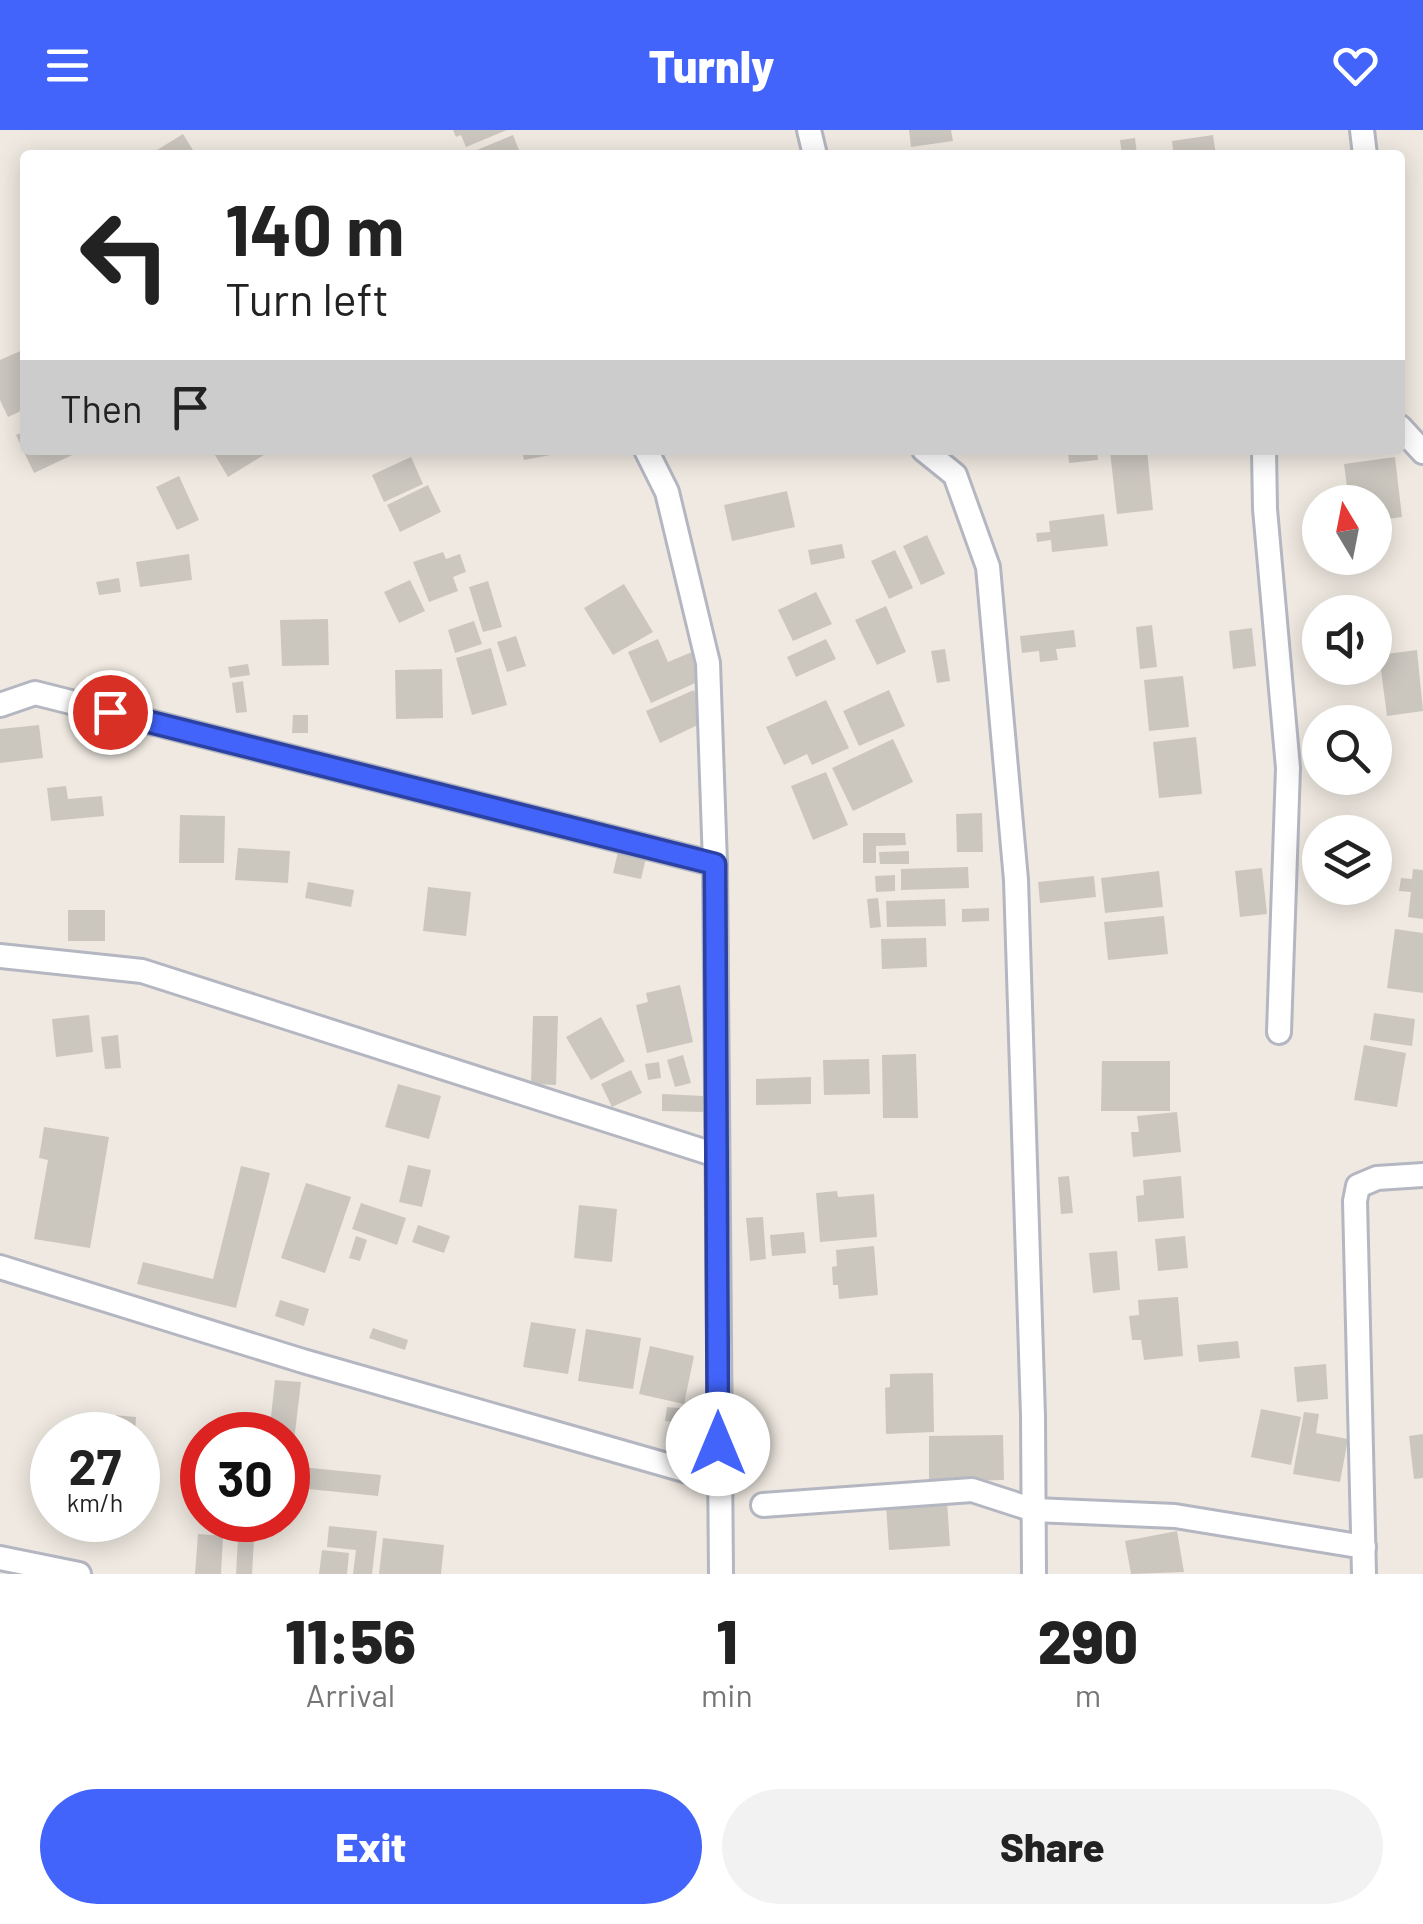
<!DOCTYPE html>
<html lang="en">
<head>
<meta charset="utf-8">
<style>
	body { margin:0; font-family:Barlow,sans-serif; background:#f2f2f2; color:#222; height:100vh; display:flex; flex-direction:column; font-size:38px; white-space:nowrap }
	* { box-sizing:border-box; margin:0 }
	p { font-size:32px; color:#767676 }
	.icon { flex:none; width:55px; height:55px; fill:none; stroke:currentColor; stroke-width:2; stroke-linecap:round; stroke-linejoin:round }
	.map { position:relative; height:1444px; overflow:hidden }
	.panel { display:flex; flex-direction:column; background:#fff; flex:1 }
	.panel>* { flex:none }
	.guide { position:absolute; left:20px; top:20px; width:1385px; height:305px; border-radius:10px; box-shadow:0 5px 25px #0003; background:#fff; color:#222; overflow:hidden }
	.needle { width:65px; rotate:350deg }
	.tools { position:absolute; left:1302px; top:355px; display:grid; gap:20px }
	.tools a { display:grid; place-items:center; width:90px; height:90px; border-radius:50%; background:#fff; box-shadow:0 5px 25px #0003; font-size:50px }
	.speed { position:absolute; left:30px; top:1282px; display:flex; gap:20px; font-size:50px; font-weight:700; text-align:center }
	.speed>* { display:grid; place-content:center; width:130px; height:130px; border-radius:50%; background:#fff; box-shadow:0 5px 25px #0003; line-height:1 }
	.speed small { font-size:25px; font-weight:400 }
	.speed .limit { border:15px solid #d22; background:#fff; color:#111 }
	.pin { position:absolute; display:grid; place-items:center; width:85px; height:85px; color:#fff; margin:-42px; border:5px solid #fff; border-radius:50%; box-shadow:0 2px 10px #0007 }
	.me { position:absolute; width:110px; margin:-55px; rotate:0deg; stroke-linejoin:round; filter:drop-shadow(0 0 8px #0008) }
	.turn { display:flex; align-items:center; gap:35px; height:210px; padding:0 40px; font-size:45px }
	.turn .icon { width:130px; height:130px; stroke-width:2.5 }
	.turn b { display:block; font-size:70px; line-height:85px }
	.then { display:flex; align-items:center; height:95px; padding:0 40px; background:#0003; gap:20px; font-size:38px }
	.eta { display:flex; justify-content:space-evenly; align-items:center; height:170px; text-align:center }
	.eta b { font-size:60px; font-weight:800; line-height:70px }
	.primary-button { display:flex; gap:20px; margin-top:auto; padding:20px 40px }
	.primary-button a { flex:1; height:115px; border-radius:60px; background:#4264fb; color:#fff; font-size:40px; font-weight:800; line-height:115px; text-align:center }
	.primary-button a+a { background:#f2f2f2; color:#222 }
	header { display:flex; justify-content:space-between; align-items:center; height:130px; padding:0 40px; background:#4264fb; color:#fff; font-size:45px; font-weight:800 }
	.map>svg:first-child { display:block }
</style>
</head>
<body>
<header><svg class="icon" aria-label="menu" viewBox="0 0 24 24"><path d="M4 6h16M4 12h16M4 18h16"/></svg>Turnly<svg class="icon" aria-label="heart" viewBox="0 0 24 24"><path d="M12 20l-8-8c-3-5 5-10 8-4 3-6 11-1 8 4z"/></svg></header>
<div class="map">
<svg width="1423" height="1444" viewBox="0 0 1423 1444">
	<rect width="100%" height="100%" fill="#efe9e1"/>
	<g fill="#cbc7bf">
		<polygon points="453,0 507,0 466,17 461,5 456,7"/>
		<polygon points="909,0 951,0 953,11 911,17"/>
		<polygon points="183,4 196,25 149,25"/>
		<polygon points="513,5 521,25 465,25"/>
		<polygon points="1213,5 1216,25 1160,25 1160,21 1173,20 1172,11"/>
		<polygon points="1135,8 1137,25 1122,25 1120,10"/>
		<polygon points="25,219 25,279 8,287 0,270 0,230"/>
		<polygon points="25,301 25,320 83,320 34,343 16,305"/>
		<polygon points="212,320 272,320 228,347"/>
		<polygon points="522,320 565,320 566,322 524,330"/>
		<polygon points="1068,320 1097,320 1098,330 1069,333"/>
		<polygon points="1147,320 1153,380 1117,384 1110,321"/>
		<polygon points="411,327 423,354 384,372 372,345"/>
		<polygon points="1395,327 1402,387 1375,391 1375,372 1349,372 1344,334"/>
		<polygon points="179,346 199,390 177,400 156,357"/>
		<polygon points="428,355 441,382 400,402 387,375"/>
		<polygon points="787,361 795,397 732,411 724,375"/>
		<polygon points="1104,384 1108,416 1052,422 1051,410 1037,412 1036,403 1050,402 1049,391"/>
		<polygon points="927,405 945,444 921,455 903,416"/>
		<polygon points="842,414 845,428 811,435 808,420"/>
		<polygon points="895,420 913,458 889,469 871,431"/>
		<polygon points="443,422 446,429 460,424 466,442 453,447 458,461 429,472 413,432"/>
		<polygon points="189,424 192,450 140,457 136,432"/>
		<polygon points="119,448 121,462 99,465 96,452"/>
		<polygon points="410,450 425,481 399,493 384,462"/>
		<polygon points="488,451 502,497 483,502 469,457"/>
		<polygon points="624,454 653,502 613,525 584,478"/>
		<polygon points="816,462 832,494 793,511 778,480"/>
		<polygon points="886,476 906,522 877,535 855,490"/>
		<polygon points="328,489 329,535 282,536 280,490"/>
		<polygon points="474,491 482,514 455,523 448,500"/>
		<polygon points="1152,495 1157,537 1140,539 1136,497"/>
		<polygon points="1252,498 1256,536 1233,539 1229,501"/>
		<polygon points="1074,500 1076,517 1056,519 1058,530 1040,532 1039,521 1022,523 1020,506"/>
		<polygon points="516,506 526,536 507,542 497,512"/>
		<polygon points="658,509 668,532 692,522 704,549 651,573 628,522"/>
		<polygon points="826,509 836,529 796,547 787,527"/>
		<polygon points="491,518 507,575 472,585 456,528"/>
		<polygon points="945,519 950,551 937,553 931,521"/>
		<polygon points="1417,520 1423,581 1387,586 1379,525"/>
		<polygon points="248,534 250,545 230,548 228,537"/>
		<polygon points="442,539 443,588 396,589 395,540"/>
		<polygon points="1183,546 1189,597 1149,601 1144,550"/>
		<polygon points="243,551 247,582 236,583 232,553"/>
		<polygon points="694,560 704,592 660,613 646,581"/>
		<polygon points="889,560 905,596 859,616 843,581"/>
		<polygon points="826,570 849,618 812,635 807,624 784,635 766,597"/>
		<polygon points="293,585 308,585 308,603 292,603"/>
		<polygon points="39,595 43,628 0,633 0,599"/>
		<polygon points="1196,607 1202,664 1159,668 1153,612"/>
		<polygon points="893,609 913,652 853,681 832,638"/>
		<polygon points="826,642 848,695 813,710 791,656"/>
		<polygon points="66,656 68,669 102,666 104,686 51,691 47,658"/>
		<polygon points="982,683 983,722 957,722 956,684"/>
		<polygon points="180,685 225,686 224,733 179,733"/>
		<polygon points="863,703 905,703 906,715 876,716 876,733 863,733"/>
		<polygon points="238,718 290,721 288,753 235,750"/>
		<polygon points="909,721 909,734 880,734 879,722"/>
		<polygon points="618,722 646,728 641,749 613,743"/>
		<polygon points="968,737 969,758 901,760 901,739"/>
		<polygon points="1262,738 1267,784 1240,787 1235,741"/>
		<polygon points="1413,739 1423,740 1423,789 1408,787 1411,762 1399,761 1401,748 1412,749"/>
		<polygon points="1159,741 1163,777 1105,783 1101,748"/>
		<polygon points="895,745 895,761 876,762 875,746"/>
		<polygon points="1094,746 1096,767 1040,773 1038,752"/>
		<polygon points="308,752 354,760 351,777 305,768"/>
		<polygon points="428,757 471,762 466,806 423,801"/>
		<polygon points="878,768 881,797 870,798 867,769"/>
		<polygon points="945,769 946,796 887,797 886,771"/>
		<polygon points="989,778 989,791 962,792 962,779"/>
		<rect x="68" y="780" width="37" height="31"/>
		<polygon points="1164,786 1168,824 1108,830 1104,792"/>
		<polygon points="1395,799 1423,803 1423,863 1387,858"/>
		<polygon points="926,808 927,837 882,839 881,809"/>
		<polygon points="680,855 693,912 647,923 636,875 648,872 646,863"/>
		<polygon points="1374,883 1415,889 1412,916 1370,910"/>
		<polygon points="89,885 93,922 56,927 52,889"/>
		<polygon points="533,886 558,886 556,955 531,954"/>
		<polygon points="601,887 625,931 591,950 566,907"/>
		<polygon points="118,905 121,938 105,939 101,907"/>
		<polygon points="1364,915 1406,923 1397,977 1354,970"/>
		<polygon points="916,924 918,988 883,988 882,925"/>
		<polygon points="683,925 691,953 675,957 667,930"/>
		<polygon points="869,929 870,964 824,965 823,930"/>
		<polygon points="1102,931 1170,931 1170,981 1101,981"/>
		<polygon points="659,932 661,948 648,950 645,934"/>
		<polygon points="631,940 642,963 612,977 601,954"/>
		<polygon points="811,947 811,974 756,975 756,949"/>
		<polygon points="398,954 441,966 429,1009 385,997"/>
		<polygon points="662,964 704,966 703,982 662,981"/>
		<polygon points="1177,982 1181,1022 1133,1027 1131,1002 1139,1002 1137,986"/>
		<polygon points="44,997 109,1007 90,1118 34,1109 48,1030 39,1028"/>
		<polygon points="408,1035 431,1040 422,1077 399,1072"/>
		<polygon points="241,1036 270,1043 236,1178 137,1154 143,1132 213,1149"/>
		<polygon points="1069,1046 1073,1083 1061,1084 1058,1047"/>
		<polygon points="1181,1046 1184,1088 1138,1092 1136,1066 1144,1065 1143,1050"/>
		<polygon points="306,1053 351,1067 325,1143 281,1128"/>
		<polygon points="837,1061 838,1067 874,1064 877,1107 820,1112 816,1063"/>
		<polygon points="361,1073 406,1088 397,1115 352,1099"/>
		<polygon points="579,1075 617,1079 612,1132 574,1128"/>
		<polygon points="763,1087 766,1129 750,1131 746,1088"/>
		<polygon points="418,1095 450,1106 444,1123 412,1112"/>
		<polygon points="804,1102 806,1123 772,1126 770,1105"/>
		<polygon points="356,1106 367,1110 360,1131 349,1128"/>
		<polygon points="1185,1106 1188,1138 1158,1141 1155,1109"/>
		<polygon points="874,1116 878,1165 839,1169 838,1155 833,1155 832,1137 837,1136 836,1120"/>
		<polygon points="1117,1121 1120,1160 1093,1163 1089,1123"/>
		<polygon points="1178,1167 1183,1226 1144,1230 1141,1210 1132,1210 1129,1186 1139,1185 1138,1170"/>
		<polygon points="280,1170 309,1179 304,1196 275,1186"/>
		<polygon points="531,1192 576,1199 568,1244 523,1237"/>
		<polygon points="373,1198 408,1210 405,1220 369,1208"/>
		<polygon points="586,1199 641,1208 633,1259 578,1251"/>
		<polygon points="1238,1211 1240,1228 1199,1232 1197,1215"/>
		<polygon points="650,1216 694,1226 684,1274 639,1264"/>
		<polygon points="1326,1234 1328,1269 1297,1272 1294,1237"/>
		<polygon points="933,1243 934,1302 886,1304 885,1258 890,1257 890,1244"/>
		<polygon points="275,1250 301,1252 291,1336 381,1345 378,1366 288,1357 288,1305 269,1305"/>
		<polygon points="667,1277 689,1279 687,1293 665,1291"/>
		<polygon points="1261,1279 1301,1287 1291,1335 1251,1327"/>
		<polygon points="1304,1282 1319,1284 1316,1303 1348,1309 1340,1352 1293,1344"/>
		<polygon points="102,1284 136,1287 135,1305 101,1305"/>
		<polygon points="1423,1304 1423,1348 1414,1349 1409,1306"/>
		<polygon points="1003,1305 1004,1350 929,1352 929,1306"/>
		<polygon points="947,1371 950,1416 889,1420 886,1375"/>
		<polygon points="329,1396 377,1401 372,1444 353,1444 356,1420 327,1417"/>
		<polygon points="1177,1401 1184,1442 1131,1444 1125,1411"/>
		<polygon points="198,1404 223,1406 221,1444 195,1444"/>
		<polygon points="238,1408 254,1409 252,1444 236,1444"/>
		<polygon points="383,1408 444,1415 441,1444 379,1444"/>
		<polygon points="322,1420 349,1423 347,1444 319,1444"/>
	</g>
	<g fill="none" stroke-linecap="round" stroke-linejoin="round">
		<defs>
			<g id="minor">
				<polyline points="809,0 815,25"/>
				<polyline points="1362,0 1365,25"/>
				<polyline points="1400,297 1423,322"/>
				<polyline points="646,320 667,362 708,533 715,734 721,1444"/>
				<polyline points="924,320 955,345 988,437 1016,750 1033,1286 1034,1444"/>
				<polyline points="1264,320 1265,379 1288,638 1279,902"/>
				<polyline points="0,575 35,563 715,734"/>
				<polyline points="0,826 142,841 716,1025"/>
				<polyline points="0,1137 303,1231 719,1350"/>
				<polyline points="763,1375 972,1360 1034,1380 1175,1386 1364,1417"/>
				<polyline points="0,1428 79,1444"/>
				<polyline points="1364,1444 1355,1071 1358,1056 1377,1048 1423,1045"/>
			</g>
		</defs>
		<use href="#minor" stroke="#b4b7c1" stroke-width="28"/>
		<use href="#minor" stroke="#fff" stroke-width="22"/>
	</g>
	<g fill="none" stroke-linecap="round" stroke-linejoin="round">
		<defs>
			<polyline id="route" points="110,582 715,734 718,1314"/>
		</defs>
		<use href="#route" stroke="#2b41a3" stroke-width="25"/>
		<use href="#route" stroke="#4264fb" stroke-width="18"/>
	</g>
</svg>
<div class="tools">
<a><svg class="needle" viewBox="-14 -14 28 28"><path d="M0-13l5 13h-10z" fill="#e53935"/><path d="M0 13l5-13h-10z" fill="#767676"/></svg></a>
<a><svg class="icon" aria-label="sound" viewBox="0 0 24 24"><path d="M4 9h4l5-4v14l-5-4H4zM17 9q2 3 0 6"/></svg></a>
<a><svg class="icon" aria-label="search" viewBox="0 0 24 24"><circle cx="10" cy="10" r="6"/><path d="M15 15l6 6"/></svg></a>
<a><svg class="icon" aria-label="layers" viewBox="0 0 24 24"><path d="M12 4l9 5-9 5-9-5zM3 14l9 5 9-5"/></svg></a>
</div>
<div class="speed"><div>27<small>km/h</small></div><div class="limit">30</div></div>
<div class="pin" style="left:110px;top:582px;background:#d93025"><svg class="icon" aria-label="arrive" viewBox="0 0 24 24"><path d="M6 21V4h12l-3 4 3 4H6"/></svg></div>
<svg class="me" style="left:718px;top:1314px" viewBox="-20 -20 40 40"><circle r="19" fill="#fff"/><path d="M0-13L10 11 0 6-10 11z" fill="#4264fb"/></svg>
<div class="guide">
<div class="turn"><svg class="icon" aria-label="left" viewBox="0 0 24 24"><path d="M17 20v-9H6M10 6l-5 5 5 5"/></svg><div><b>140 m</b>Turn left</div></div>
<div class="then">Then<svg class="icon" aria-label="arrive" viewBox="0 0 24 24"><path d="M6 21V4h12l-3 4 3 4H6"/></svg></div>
</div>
</div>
<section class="panel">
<div class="eta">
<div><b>11:56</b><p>Arrival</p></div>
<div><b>1</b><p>min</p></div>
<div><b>290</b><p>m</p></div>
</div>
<div class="primary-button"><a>Exit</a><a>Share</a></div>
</section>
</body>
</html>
